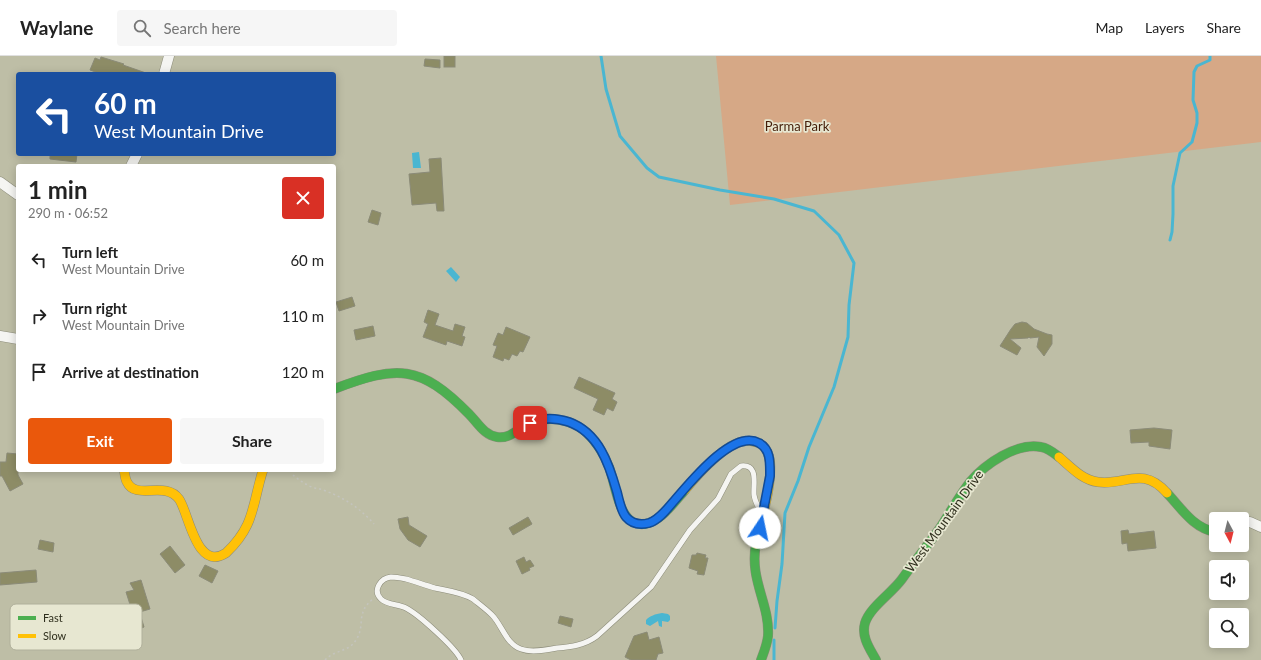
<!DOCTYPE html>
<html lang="en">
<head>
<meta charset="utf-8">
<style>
	body { margin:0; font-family:Lato,sans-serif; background:#f6f6f6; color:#222; height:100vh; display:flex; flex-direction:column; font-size:15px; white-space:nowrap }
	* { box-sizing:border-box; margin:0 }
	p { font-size:13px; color:#767676 }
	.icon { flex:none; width:22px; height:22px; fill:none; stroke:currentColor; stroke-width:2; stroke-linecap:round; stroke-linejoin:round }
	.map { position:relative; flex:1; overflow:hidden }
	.details { position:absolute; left:16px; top:108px; width:320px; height:308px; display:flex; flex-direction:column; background:#fff; border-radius:4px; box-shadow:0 2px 10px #0003 }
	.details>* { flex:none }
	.top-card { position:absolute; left:16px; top:16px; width:320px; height:84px; border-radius:4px; box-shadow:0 2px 10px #0003; background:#1a4fa0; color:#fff; overflow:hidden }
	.needle { width:26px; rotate:173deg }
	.fabs { position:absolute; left:1209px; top:456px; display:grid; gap:8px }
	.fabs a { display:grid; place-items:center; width:40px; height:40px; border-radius:4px; background:#fff; box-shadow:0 2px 10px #0003; font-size:20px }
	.pin { position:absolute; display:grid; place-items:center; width:34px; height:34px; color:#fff; margin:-17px; border-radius:8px; box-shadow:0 2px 6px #0006 }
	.me { position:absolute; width:44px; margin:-22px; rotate:11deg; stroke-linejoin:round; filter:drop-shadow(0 0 3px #0008) }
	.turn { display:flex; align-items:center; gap:14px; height:84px; padding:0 12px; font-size:18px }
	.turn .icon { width:52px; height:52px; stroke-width:2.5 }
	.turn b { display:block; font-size:28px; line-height:34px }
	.round { display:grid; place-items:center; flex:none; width:42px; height:42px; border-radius:4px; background:#f6f6f6 }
	.summary { display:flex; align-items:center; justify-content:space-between; height:68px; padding:0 12px }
	h1 { font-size:24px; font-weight:700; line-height:30px }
	.cta { display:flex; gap:8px; margin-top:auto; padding:8px 12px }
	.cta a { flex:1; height:46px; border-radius:4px; background:#ea580c; color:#fff; font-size:16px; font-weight:700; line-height:46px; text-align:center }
	.cta a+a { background:#f6f6f6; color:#222 }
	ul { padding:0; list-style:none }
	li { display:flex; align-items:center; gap:12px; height:56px; padding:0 12px }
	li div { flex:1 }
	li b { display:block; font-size:15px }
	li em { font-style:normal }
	header { display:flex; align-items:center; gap:24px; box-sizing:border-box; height:56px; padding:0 20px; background:#fff; border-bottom:1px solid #e0e0e0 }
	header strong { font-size:19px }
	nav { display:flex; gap:22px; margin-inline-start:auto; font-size:14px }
	.search { width:280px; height:36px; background:#f6f6f6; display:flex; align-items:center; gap:10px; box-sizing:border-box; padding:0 14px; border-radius:4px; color:#767676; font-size:15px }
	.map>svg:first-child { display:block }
</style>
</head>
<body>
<header>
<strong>Waylane</strong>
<div class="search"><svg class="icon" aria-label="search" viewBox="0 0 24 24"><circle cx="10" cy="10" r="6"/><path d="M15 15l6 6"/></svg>Search here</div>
<nav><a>Map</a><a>Layers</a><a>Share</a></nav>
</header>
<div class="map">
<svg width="1261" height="604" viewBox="0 0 1261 604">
	<rect width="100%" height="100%" fill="#bebea6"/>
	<polygon fill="#d6a886" points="716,0 1261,0 1261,86 730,149"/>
	<g fill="#4ab6d1">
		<polygon points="419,96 421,112 413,112 412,97"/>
		<polygon points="451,211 460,221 456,226 446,215"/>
		<path d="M662 557 668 558 670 560V564L668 566 662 565V571L659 570 658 565 650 570 646 568V564C650 560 655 558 662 557Z"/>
	</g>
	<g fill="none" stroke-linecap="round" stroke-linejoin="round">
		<g stroke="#4ab6d1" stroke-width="3">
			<polyline points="601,0 606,33 620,80 647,112 659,121 720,134 774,143 814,155 839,179 854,207 849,249 848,281 834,331 809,391 798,425 785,457 782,508 777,545 775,572"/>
			<polyline points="1170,184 1172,176 1173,158 1173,130 1180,97 1192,86 1197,67 1197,57 1193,44 1194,16 1197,10 1210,4 1210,0"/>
			<polyline points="774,584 774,604"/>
		</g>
	</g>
	<g fill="#8d8c66" stroke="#8b8b78">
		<rect x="444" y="0" width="11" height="11"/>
		<polygon points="101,1 124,8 123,9 146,17 145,18 101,18 90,14 95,2 100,4"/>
		<polygon points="425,3 440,4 440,12 424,10"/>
		<polygon points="50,98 77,98 76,106 50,103"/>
		<polygon points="441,102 444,155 437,155 436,147 412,149 409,118 430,116 429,103"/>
		<polygon points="372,154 381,157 378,169 368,166"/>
		<polygon points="352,241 355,250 339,255 336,246"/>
		<polygon points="428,254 439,258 435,269 453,275 455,268 465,271 462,280 465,281 462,290 447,285 446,289 423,281 428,268 424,266"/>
		<polygon points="1022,266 1027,267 1034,273 1047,278 1052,279 1052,288 1044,300 1037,291 1039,281 1030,282 1029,281 1028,282 1010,283 1021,292 1017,299 1000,290 1011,273 1015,268"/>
		<polygon points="373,270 375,280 356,284 354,274"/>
		<polygon points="506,271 530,281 523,296 520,295 517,300 512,298 509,304 504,302 503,305 493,301 497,290 493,289 498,277 503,279"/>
		<polygon points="579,321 615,337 612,343 617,346 613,355 607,352 604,359 593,354 598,343 574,332"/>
		<polygon points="1154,372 1172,374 1170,393 1149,390 1149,386 1131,387 1130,374"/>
		<polygon points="7,397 18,398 18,419 23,428 10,435 2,420 0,420 0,406 6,406"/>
		<polygon points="408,461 409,469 427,480 420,491 408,484 400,473 398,463"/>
		<polygon points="528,461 532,468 513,479 509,472"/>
		<polygon points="1128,474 1129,478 1154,475 1156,492 1128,495 1127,487 1122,488 1121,475"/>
		<polygon points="40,484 54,487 53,496 38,493"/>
		<polygon points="170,490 185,509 175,517 160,498"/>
		<polygon points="697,497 706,499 705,502 708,502 704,519 697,518 698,515 689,512 692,499 696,499"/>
		<polygon points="524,501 526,506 530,504 534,510 529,512 530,514 522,518 516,505"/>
		<polygon points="205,509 218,515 212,527 199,520"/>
		<polygon points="36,514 37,526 0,529 0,517"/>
		<polygon points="141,524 150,553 133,558 126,536 134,534 130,527"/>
		<polygon points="560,560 573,563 571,571 558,567"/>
		<polygon points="141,561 144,571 137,574 138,579 130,581 126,566"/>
		<polygon points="647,576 649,584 659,581 663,597 658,598 656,604 631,604 625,601 634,580"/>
	</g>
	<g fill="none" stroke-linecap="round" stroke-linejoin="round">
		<defs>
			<path id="lane" d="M461 604C456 592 418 558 406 552 398 548 387 549 381 543 372 534 381 522 391 521 396 521 401 522 406 523 416 526 425 529 435 532 449 535 461 536 473 543 479 548 486 553 492 559 502 569 506 588 521 593 531 597 546 594 557 592 571 591 585 589 597 580L651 531 690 474 718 443 731 418 741 410C759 408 753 428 754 439 755 445 757 449 760 454"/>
			<g id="street">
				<polyline points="164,18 169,0"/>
				<polyline points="131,110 137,98"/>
				<polyline points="0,126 18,139"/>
				<polyline points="0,280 18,283"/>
				<polyline points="1242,467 1250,466 1261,471"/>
			</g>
			<g id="fast">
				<path d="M334 333C397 309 420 308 469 358 478 367 484 379 497 381 509 383 517 374 527 369 546 359 570 362 586 376 597 386 604 398 609 411 615 426 618 461 635 467 656 474 673 447 685 434"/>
				<path d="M1167 437C1181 452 1194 473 1216 476"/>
				<path d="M756 488C749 524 770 548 768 580 767 589 764 596 761 604"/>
				<path d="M876 604C870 593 861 581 865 567 870 551 892 537 902 523 914 506 928 489 940 472 950 457 959 440 970 426 985 408 1017 386 1041 391 1048 392 1054 397 1059 401"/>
			</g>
			<g id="slow">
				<path d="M1059 401C1071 411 1082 424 1098 426 1125 430 1142 409 1167 437"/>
				<path d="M124 414C125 418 125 423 127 426 136 445 165 424 179 443 189 457 196 516 226 497 255 470 252 449 263 414"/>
				<path d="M685 434C697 419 726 386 746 385 749 384 752 385 755 386 765 387 769 398 770 406 772 432 761 463 756 488"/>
			</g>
		</defs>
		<use href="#lane" stroke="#8c8c7a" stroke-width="6"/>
		<use href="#street" stroke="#8c8c7a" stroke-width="11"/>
		<use href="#fast" stroke="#8c8c7a" stroke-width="10"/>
		<use href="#slow" stroke="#8c8c7a" stroke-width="10"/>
		<g stroke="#c4c4bd" stroke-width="1.5" stroke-dasharray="2 3" stroke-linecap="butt">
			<path d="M293 419C299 424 306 429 314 432 317 432 320 433 323 434 343 441 360 452 374 468"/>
			<path d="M325 604C334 594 349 596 356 584 366 569 355 557 373 543"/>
		</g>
		<use href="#lane" stroke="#f5f5f2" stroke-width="5"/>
		<use href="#street" stroke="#f5f5f2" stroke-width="10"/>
		<use href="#fast" stroke="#4caf50" stroke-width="9"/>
		<use href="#slow" stroke="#ffc107" stroke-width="9"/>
	</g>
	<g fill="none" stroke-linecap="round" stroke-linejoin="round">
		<defs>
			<path id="route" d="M530 367C543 361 557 362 569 366 599 377 609 408 617 436 619 444 621 455 626 461 632 468 641 469 649 467 659 464 667 453 674 445 689 428 733 372 759 387 771 393 770 408 770 420L760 472"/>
		</defs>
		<use href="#route" stroke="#114b97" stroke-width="10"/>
		<use href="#route" stroke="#1a73e8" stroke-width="7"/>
	</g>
	<g text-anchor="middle" stroke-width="3.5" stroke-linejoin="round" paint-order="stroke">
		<g font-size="13" fill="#431d08" stroke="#e7e7d1">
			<text x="797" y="75">Parma Park</text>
		</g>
		<g font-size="13" fill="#2e2e1c" stroke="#e7e7d1">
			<text transform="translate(944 465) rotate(-54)" y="5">West Mountain Drive</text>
		</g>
	</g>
	<rect x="10" y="548" width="132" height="46" rx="6" fill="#e7e7d1" stroke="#b0b09b" stroke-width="1"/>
	<rect x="18" y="560" width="18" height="4" fill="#4caf50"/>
	<rect x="18" y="578" width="18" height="4" fill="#ffc107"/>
	<g font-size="11" fill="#2e2e1c">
		<text x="43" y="566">Fast</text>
		<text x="43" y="584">Slow</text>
	</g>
</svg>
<div class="fabs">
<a><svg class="needle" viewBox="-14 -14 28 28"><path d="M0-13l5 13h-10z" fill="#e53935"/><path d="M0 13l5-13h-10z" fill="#767676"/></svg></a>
<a><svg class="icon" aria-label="sound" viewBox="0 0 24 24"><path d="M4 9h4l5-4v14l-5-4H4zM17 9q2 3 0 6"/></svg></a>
<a><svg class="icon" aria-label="search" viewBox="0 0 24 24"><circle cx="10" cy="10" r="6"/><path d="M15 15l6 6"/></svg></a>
</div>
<div class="pin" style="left:530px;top:367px;background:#d93025"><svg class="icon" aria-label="arrive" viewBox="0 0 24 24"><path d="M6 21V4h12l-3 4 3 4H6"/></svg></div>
<svg class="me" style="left:760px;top:472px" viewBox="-20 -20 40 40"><circle r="19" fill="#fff"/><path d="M0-13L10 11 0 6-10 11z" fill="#1a73e8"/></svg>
<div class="top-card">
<div class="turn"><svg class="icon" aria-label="left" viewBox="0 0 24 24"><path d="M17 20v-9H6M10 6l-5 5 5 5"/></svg><div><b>60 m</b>West Mountain Drive</div></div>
</div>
<section class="details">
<div class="summary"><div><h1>1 min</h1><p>290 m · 06:52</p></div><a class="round" style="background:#d93025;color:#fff"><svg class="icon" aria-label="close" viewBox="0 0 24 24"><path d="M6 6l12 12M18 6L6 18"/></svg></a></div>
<ul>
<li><svg class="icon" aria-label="left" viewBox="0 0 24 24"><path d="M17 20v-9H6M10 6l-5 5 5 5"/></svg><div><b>Turn left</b><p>West Mountain Drive</p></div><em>60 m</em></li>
<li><svg class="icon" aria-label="right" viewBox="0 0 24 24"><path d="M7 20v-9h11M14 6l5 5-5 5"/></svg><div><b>Turn right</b><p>West Mountain Drive</p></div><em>110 m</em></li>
<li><svg class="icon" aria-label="arrive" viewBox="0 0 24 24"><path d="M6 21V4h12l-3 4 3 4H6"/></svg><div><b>Arrive at destination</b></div><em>120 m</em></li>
</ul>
<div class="cta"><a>Exit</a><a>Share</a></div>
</section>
</div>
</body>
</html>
